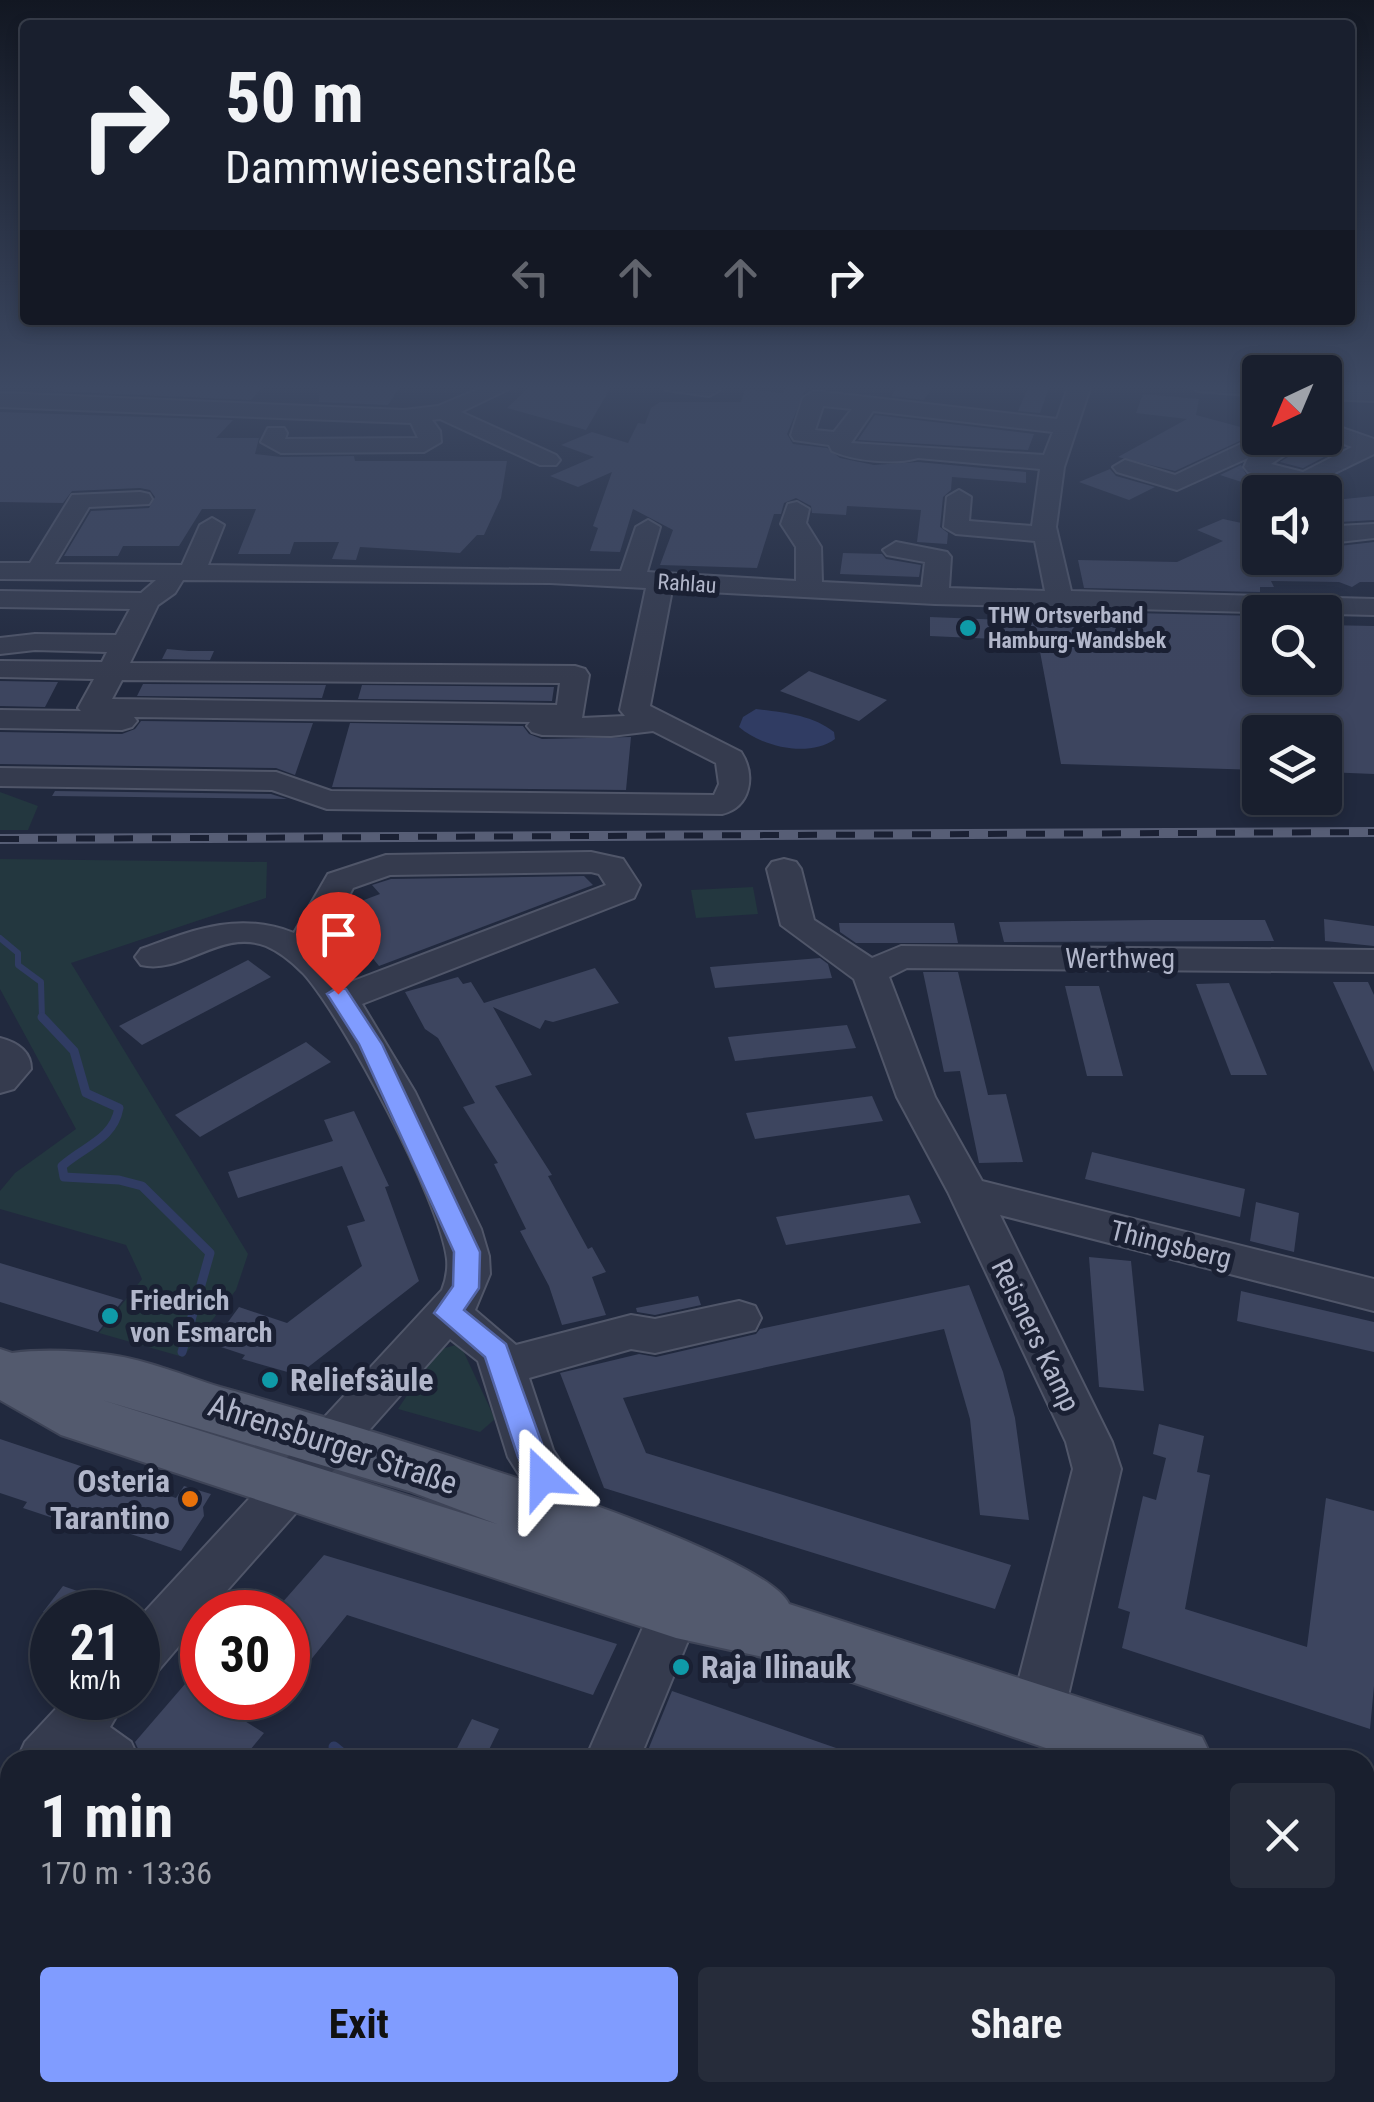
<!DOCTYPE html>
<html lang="en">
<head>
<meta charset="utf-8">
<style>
	body { margin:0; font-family:"Roboto Condensed",sans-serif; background:#262c3a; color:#f1f3f6; height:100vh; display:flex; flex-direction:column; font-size:38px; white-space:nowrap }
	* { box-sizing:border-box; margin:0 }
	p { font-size:32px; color:#9fa2aa }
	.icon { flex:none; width:55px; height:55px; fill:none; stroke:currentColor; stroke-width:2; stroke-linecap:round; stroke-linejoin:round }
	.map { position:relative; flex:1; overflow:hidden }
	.drawer { position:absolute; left:0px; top:1750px; width:1375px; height:352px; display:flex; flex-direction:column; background:#191f2e; border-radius:30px 30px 0 0; box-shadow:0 5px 15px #0003,0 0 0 2px #373d4a }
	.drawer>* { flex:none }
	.top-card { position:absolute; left:20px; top:20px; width:1335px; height:305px; border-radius:10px; box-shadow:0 5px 15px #0003,0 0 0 2px #373d4a; background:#191f2e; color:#f1f3f6; overflow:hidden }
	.needle { width:65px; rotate:224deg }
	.controls { position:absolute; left:1242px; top:355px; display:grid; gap:20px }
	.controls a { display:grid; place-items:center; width:100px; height:100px; border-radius:10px; background:#191f2e; box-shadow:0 5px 15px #0003,0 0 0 2px #373d4a; font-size:50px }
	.speed { position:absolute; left:30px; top:1590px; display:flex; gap:20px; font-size:50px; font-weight:700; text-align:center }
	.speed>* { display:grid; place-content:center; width:130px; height:130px; border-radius:50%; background:#191f2e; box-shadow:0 5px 15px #0003,0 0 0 2px #373d4a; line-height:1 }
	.speed small { font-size:25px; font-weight:400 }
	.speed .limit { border:15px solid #d22; background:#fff; color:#111 }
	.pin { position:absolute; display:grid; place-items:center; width:85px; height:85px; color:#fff; margin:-102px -42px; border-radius:50% 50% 50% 0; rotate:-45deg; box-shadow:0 0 10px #0007 }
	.pin .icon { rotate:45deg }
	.me { position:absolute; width:110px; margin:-55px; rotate:337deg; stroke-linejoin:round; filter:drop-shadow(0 0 8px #0008) }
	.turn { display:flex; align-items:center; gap:35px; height:210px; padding:0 40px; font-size:45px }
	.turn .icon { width:130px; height:130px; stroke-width:2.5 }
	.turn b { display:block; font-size:70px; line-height:85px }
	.lanes { display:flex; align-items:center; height:95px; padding:0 40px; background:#0003; justify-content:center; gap:50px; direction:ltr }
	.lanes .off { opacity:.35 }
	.round { display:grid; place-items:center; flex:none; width:105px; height:105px; border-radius:10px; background:#262c3a }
	.overview { display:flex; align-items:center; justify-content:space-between; height:170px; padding:0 40px }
	h1 { font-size:60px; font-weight:700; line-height:75px }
	.primary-button { display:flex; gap:20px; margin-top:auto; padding:20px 40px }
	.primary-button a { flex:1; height:115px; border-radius:10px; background:#809cff; color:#111; font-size:40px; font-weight:700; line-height:115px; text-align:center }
	.primary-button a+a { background:#262c3a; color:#f1f3f6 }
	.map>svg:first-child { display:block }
</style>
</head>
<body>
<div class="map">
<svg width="1374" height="2102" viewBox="0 0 1374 2102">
	<rect width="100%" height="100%" fill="#21293e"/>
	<g fill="#23373f">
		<polygon points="0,792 38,806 28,830 0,830"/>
		<polygon points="0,859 267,862 266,898 71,963 248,1254 236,1290 183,1357 99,1333 142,1279 126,1245 0,1209 0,1191 15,1173 76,1129 0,989"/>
		<polygon points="753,887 758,914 696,918 691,890"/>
		<polygon points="460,1344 495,1419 480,1432 398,1409 437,1350"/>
	</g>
	<path fill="#303c63" d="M756 709C783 712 813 715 834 732L835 739C809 758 762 747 739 727L743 717Z"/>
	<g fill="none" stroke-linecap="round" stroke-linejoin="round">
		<polyline stroke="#303c63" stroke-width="6" points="0,938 18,953 18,965 41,982 42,1019"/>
		<path stroke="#303c63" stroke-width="9" d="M42 1017 74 1051 86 1093 119 1108C113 1140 84 1146 62 1166L64 1177 119 1180 142 1186 210 1253 182 1352"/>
		<g stroke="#303c63" stroke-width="11">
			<polyline points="334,1747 350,1760"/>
			<polyline points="441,2102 446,2092"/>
		</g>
	</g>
	<g fill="#3d455f">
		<polygon points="58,385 131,387 265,385 251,400 51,391"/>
		<polygon points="320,385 401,385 388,405 319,402"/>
		<polygon points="532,385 570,385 611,387 586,430 507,408"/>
		<polygon points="786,385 807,385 787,434 793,444 827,448 840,458 874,465 918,462 1026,472 1026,483 952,477 951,490 943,497 940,527 948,533 947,544 917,542 921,510 847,506 846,515 812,513 811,506 796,498 784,503 781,514 774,514 757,568 660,565 673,530 633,509 620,552 590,551 598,528 593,526 612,472 578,487 550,476 594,457 561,445 592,432 628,443 638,423 645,424 651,408 660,402 741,402 745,389 783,393"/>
		<polygon points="899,385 934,385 924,400 891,396"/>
		<polygon points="1029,385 1050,385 1040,413 1018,411"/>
		<polygon points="1143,394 1199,399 1196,415 1259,432 1175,471 1118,457 1187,419 1136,413"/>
		<polygon points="0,412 233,420 216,438 259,438 255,454 281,457 354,456 355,461 507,461 501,498 484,535 477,535 460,553 360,547 356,560 332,559 339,542 294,542 290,554 238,554 256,509 202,509 179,546 123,546 118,556 64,556 91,511 149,508 155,497 150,490 140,488 72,491 63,503 0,502"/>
		<polygon points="875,415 1034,434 1028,450 858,440"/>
		<polygon points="1316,440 1341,448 1303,468 1280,462"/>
		<polygon points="1241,465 1247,476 1284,485 1260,488 1220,475"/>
		<polygon points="1110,469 1116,476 1155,487 1129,500 1079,482"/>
		<polygon points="1374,496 1374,520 1339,522 1325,530 1325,501"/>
		<polygon points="1223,519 1260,527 1260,558 1325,558 1325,538 1339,546 1374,542 1374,582 1360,582 1352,587 1339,582 1271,581 1274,587 1260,587 1260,592 1084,588 1078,560 1177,562 1223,541 1197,530"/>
		<polygon points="843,553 882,554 886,559 921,565 919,577 840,574"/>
		<polygon points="1090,612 1260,616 1260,678 1325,678 1325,625 1374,626 1374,774 1325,772 1325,732 1260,732 1260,770 1061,764 1038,641 930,636 930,617 1034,621 1034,617 1091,618"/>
		<polygon points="167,649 189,651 214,651 210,660 162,659"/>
		<polygon points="809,671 887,700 859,721 780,691"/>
		<polygon points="0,681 58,682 45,707 0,706"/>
		<polygon points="143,684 326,685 322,698 137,696"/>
		<polygon points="362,685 554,687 552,701 358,699"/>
		<polygon points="141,721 313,723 295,775 276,768 0,764 0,732 122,734 135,729"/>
		<polygon points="350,723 523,726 529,734 542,739 631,737 626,790 332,787"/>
		<polygon points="55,791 271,794 287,799 52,796"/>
		<polygon points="584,876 593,885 379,966 341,919 348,906 380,894 372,885 391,879"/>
		<polygon points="1324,919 1374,926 1374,946 1325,941"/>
		<polygon points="1151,920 1265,920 1274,941 1004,942 999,922"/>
		<polygon points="839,923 954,923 958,943 856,943 840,932"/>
		<polygon points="820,958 828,964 832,978 715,988 710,967"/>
		<polygon points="248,960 271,977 142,1045 119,1026"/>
		<polygon points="595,968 619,1003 553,1022 545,1020 540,1029 493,1007 532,1075 495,1086 552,1175 548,1176 588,1249 592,1247 606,1272 592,1277 606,1315 562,1325 549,1286 520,1231 526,1229 494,1164 498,1163 463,1107 475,1103 438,1038 425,1029 405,992 458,977 463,984 471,982 484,1003"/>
		<polygon points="923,972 958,972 988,1095 1006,1094 1023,1162 979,1163 960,1071 944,1072"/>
		<polygon points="1333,982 1368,982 1374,995 1374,1072"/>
		<polygon points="1229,983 1254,1043 1267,1075 1231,1075 1196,984"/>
		<polygon points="1065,986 1099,986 1123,1076 1087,1076"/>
		<polygon points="847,1025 856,1048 735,1061 728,1037"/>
		<polygon points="306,1042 331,1062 200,1137 175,1115"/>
		<polygon points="872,1096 883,1121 755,1139 746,1113"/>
		<polygon points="354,1111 389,1186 385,1187 419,1281 298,1375 242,1359 245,1355 212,1344 239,1307 287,1323 362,1266 347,1226 365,1221 342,1166 238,1198 228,1172 333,1141 324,1120"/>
		<polygon points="1092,1152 1245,1189 1240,1217 1085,1179"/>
		<polygon points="909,1195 921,1223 786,1245 776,1217"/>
		<polygon points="1256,1202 1299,1213 1294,1252 1250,1241"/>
		<polygon points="1089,1257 1131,1261 1144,1391 1099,1387"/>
		<polygon points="0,1263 123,1300 98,1332 0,1302"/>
		<polygon points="969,1285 1003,1372 1015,1418 1029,1520 980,1515 970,1419 944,1329 623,1398 646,1453 1011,1565 995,1609 604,1488 560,1373 639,1354 656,1357 756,1334 760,1329"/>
		<polygon points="1241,1291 1374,1322 1374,1352 1237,1321"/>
		<polygon points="698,1296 701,1305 655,1315 637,1312 636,1308"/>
		<polygon points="1159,1424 1204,1436 1197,1472 1210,1475 1185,1609 1307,1647 1326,1498 1374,1511 1374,1686 1370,1729 1122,1648 1130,1612 1118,1608 1143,1496 1156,1500 1166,1458 1153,1454"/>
		<polygon points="0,1439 176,1498 184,1486 211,1494 203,1507 204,1516 181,1551 107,1526 101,1534 23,1508 27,1502 0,1493"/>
		<polygon points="324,1555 424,1585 617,1644 593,1695 347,1615 288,1688 288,1612 274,1612"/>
		<polygon points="63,1586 89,1595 77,1612 43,1612"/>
		<polygon points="185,1684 264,1733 242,1760 143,1760 135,1742"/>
		<polygon points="672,1691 862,1757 861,1760 644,1760"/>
		<polygon points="472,1719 499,1729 484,1760 451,1760"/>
	</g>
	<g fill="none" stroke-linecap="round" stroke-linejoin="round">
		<defs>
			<g id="minor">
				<polygon points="488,385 517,385 461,412 556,455 560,460 556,465 540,465 440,419 432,420 440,431 441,442 424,452 281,453 261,442 268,428 284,428 287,433 285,439 418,438 411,423 0,407 0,393 404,410 438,406"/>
				<polygon points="663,385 714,385 720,390 709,396 666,390"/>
				<path d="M1069 385H1091L1064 467 1056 527 1071 591 1374 599V615L935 604 672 590 650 706 741 752C756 775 751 807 722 814L327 809 272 790 0 786V768L276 772 331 791 714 795 719 784 716 763 653 731 611 736 542 735 532 732 527 726 530 722 134 717 137 721 132 727 122 730 0 728V710L81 711 78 708 94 679 0 677V661L102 662 107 652 35 650 0 654V638L35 634 116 635 130 609 0 607V591L141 593 156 580 0 579V563H30L72 495 140 492 149 494 152 499 149 504 89 507 55 564 182 565 200 525 212 518 224 525 208 565 621 571 636 527 648 520 660 527 647 572 796 581V547L781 524 788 504 797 502 809 509 806 523 821 547 822 582 922 587 925 562 887 555 883 550 896 542 947 552 951 557 949 588 1045 591 1035 541 956 534 944 527 947 497 959 490 971 497 969 521 1032 526 1040 469 918 458C895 465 854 461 832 451L829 445 794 440 791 435 803 398 814 391 1057 419ZM823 406 852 409 834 432 815 430ZM873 411 1053 432 1044 455 851 443ZM183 580 550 583 646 588 620 710 625 716 582 718 589 675 585 669 575 666 130 663 158 605 175 593ZM122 680 560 683 557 705 112 699Z"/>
				<polygon points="1187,385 1260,385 1260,396 1198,391"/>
				<polygon points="1325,387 1374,387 1374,401 1325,399"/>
				<polygon points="1325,422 1374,439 1374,454 1306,487 1248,472 1244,467 1248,458 1177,490 1117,472 1113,467 1125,460 1175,475 1260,435 1310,438 1271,464 1303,472 1352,447 1325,437"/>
				<polygon points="1374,524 1374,538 1339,542 1326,534 1339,526"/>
				<path d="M591 852 623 859 640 885 634 898 362 1004 415 1092 481 1229 489 1256 490 1274 475 1310 516 1345 631 1315 655 1319 739 1301 755 1306 761 1318 755 1330 655 1353 631 1349 529 1378 553 1450 602 1526 595 1541 578 1547 561 1541 508 1457 478 1361 450 1339 208 1612H202V1619L156 1673 138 1680V1619L442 1290C446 1280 448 1270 447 1259 441 1202 343 1017 303 973 292 962 280 952 266 946 221 928 183 975 141 965L135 957 141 949C193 930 239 911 294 933L328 874 386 855ZM591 872 599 874 606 885 348 983 320 950 353 888 390 875Z"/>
				<polygon points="784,859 796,862 801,869 814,920 872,958 901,946 1374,950 1374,972 907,968 889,977 935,1097 982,1181 1374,1279 1374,1311 1000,1215 1112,1442 1121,1469 1064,1713 1056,1731 1037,1738 1018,1731 1010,1713 1073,1469 1066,1442 948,1192 897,1097 854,979 781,925 767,869 772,862"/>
				<path d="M0 1038C16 1042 31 1051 31 1069L14 1089 0 1093Z"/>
				<polygon points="676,1586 694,1593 701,1609 639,1760 585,1760 658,1593"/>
				<polygon points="66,1698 127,1698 110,1727 131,1742 139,1760 17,1760 25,1742"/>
				<polygon points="10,1772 10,1833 0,1837 0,1776"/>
				<polygon points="832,2092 914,2092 918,2102 836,2102"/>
				<polygon points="949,2092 1012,2092 1016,2102 953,2102"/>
				<polygon points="1129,2092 1227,2092 1225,2102 1127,2102"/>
			</g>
			<g id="major">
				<path d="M0 1349 12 1353C42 1349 81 1351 111 1355 147 1360 185 1376 220 1387 306 1411 761 1542 789 1604L1202 1737 1213 1760H1081L808 1667 676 1638 61 1435 0 1400ZM102 1400 409 1491 497 1524Z"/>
				<polygon points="1365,1786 1374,1789 1374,1859 1365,1856"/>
			</g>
		</defs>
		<use href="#minor" stroke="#505669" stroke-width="4"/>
		<use href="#major" stroke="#3e4457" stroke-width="4"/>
		<use href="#minor" fill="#353b4e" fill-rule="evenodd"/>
		<use href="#major" fill="#535a6e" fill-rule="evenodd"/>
		<defs>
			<polyline id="rail" points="0,839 1374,832"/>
		</defs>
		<use href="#rail" stroke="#575e76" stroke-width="10"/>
		<use href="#rail" stroke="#1a2033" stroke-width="6" stroke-dasharray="19" stroke-linecap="butt"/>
	</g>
	<linearGradient id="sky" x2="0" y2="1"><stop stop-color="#121722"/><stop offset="0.57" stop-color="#3d4963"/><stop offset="1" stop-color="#3d4963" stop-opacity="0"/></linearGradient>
	<rect width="1374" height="679" fill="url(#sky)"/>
	<polygon fill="#809cff" stroke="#5365a6" stroke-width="2.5" points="338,987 346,989 382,1044 480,1252 479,1288 464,1310 506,1344 546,1455 557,1478 553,1486 543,1490 533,1486 518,1457 485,1357 434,1313 453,1286 454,1252 359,1044 327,994"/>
	<g fill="#0f9aa8" stroke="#1a2033" stroke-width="4">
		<circle cx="968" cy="628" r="10"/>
		<circle cx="110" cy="1316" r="10"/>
		<circle cx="270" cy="1380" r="10"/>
		<circle cx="681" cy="1667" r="10"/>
	</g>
	<circle fill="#e8710a" stroke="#1a2033" stroke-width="4" cx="190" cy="1499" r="10"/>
	<g text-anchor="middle" stroke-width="10" stroke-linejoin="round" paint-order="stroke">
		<g font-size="22" fill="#b1b6ca" stroke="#1a2033">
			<text transform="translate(687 583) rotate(4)" y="8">Rahlau</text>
		</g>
		<g font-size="22" font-weight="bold" fill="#b1b6ca" stroke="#1a2033" text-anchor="start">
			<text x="988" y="623">THW Ortsverband<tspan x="988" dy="25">Hamburg-Wandsbek</tspan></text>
		</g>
		<g font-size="28" fill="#b1b6ca" stroke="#1a2033">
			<text x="1120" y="968">Werthweg</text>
			<text transform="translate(1171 1244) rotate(14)" y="10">Thingsberg</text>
			<text transform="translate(1036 1335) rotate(64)" y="10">Reisners Kamp</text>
		</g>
		<g font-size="28" font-weight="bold" fill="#b1b6ca" stroke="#1a2033" text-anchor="start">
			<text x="130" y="1310">Friedrich<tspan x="130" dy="32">von Esmarch</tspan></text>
		</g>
		<g font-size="32" font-weight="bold" fill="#b1b6ca" stroke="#1a2033" text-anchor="start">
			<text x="290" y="1391">Reliefsäule</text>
			<text x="170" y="1492" text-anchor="end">Osteria<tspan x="170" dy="37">Tarantino</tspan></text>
			<text x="701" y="1678">Raja Ilinauk</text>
		</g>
		<g font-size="32" fill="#b1b6ca" stroke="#1a2033">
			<text transform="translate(333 1444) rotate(18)" y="11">Ahrensburger Straße</text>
		</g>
	</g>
</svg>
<div class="controls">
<a><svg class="needle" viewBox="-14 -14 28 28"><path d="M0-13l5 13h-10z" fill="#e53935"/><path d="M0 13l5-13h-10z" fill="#9fa2aa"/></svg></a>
<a><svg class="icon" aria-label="sound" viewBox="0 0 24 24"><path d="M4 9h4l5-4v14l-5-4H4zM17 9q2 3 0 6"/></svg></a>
<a><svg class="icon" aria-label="search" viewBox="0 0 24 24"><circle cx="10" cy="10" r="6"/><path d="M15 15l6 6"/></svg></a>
<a><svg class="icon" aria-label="layers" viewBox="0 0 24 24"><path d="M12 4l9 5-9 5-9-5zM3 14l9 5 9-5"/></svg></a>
</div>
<div class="speed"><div>21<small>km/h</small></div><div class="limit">30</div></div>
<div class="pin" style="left:338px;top:994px;background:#d93025"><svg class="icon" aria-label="arrive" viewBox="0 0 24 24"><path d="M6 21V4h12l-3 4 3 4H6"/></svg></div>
<svg class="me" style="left:543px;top:1478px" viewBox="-20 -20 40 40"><path d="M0-17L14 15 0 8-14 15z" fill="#809cff" stroke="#fff" stroke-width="4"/></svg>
<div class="top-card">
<div class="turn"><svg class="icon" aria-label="right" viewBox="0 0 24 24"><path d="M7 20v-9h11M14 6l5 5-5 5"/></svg><div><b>50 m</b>Dammwiesenstraße</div></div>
<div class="lanes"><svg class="icon off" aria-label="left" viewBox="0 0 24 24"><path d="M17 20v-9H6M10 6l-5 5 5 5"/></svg><svg class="icon off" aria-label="ahead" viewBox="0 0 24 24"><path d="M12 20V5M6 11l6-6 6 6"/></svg><svg class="icon off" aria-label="ahead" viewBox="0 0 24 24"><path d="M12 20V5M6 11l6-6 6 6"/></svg><svg class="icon" aria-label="right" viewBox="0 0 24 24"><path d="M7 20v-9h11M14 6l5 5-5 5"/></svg></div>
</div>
<section class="drawer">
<div class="overview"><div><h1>1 min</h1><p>170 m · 13:36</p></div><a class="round"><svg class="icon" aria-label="close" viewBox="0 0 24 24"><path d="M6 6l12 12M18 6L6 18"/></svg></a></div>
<div class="primary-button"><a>Exit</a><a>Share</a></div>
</section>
</div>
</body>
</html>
